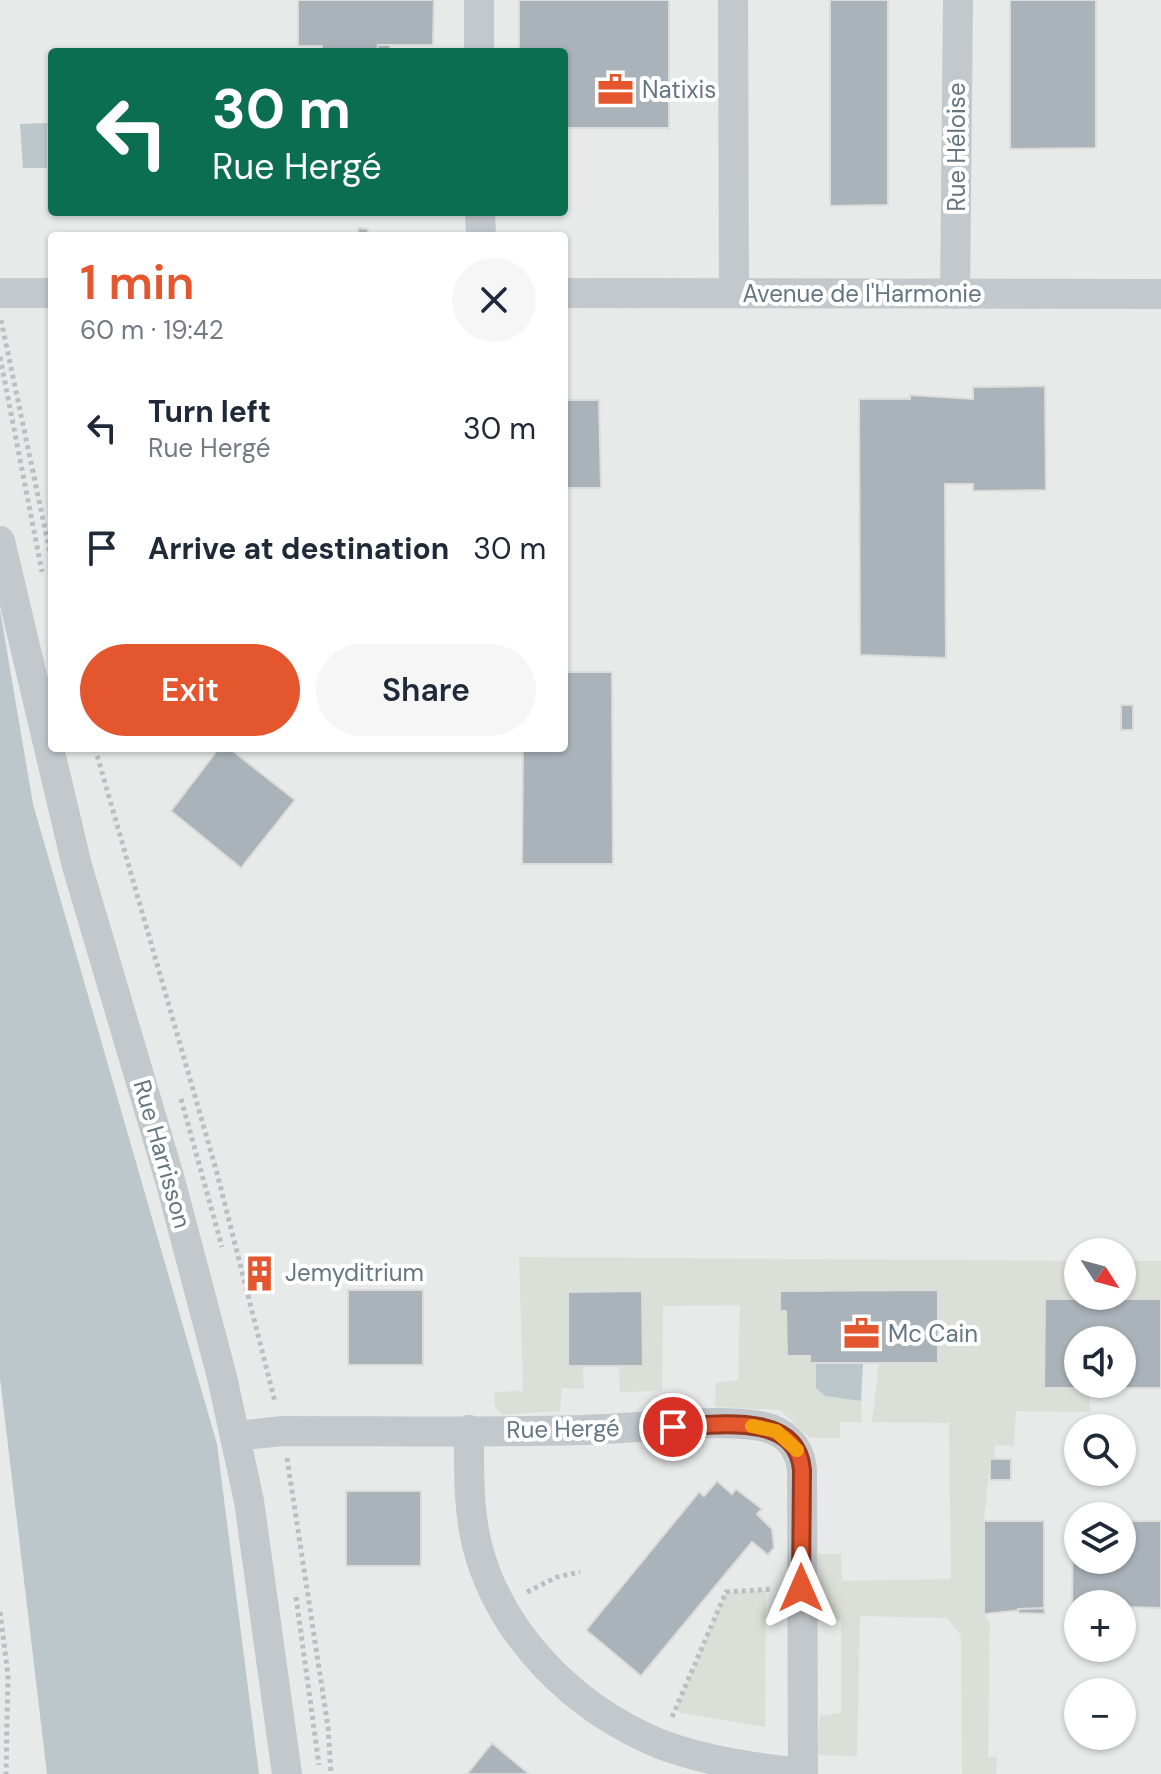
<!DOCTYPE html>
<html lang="en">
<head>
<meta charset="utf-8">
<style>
	body { margin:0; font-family:"DM Sans",sans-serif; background:#f6f6f7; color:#1f2937; height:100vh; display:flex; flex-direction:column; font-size:30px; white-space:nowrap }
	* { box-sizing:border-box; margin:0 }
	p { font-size:26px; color:#747a83 }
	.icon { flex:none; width:44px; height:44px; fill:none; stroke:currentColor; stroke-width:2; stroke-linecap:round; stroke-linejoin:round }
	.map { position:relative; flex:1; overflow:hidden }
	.sheet { position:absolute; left:48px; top:232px; width:520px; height:520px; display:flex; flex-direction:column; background:#fff; border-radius:8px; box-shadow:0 2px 6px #0004 }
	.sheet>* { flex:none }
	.hud { position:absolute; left:48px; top:48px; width:520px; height:168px; border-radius:8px; box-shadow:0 2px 6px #0004; background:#0b6e4f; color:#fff; overflow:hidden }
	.needle { width:52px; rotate:126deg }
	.controls { position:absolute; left:1064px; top:1238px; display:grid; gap:16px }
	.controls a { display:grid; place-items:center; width:72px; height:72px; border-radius:50%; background:#fff; box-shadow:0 2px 6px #0004; font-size:40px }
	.pin { position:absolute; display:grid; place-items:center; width:68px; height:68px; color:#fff; margin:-34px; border:4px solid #fff; border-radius:50%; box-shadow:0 2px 8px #0007 }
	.me { position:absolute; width:88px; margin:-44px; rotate:0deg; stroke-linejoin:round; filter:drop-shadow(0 0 6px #0008) }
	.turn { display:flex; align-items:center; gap:28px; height:168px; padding:0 32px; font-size:36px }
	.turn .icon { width:104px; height:104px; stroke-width:2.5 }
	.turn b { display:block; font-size:56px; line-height:68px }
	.round { display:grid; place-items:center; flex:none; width:84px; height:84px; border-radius:42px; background:#f6f6f7 }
	.overview { display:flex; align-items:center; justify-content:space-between; height:136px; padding:0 32px }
	h1 { font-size:48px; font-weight:600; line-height:60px; color:#e4572e }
	.action { display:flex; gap:16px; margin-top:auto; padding:16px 32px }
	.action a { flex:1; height:92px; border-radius:48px; background:#e4572e; color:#fff; font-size:32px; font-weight:600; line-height:92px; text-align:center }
	.action a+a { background:#f6f6f7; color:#1f2937 }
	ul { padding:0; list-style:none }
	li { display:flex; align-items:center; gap:24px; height:120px; padding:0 32px }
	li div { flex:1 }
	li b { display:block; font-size:30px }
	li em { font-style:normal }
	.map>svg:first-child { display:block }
</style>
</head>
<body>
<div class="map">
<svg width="1161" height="1774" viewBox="0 0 1161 1774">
	<rect width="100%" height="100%" fill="#fafaf8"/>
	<path fill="#e8e9e9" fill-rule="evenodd" d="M0 0H1161V1774H0ZM52 52H564V212H52ZM52 236H564V748H52ZM1078 1252H1122V1296H1078ZM1078 1340H1122V1384H1078ZM1078 1428H1122V1472H1078ZM1078 1516H1122V1560H1078ZM1078 1604H1122V1648H1078ZM1078 1692H1122V1736H1078Z"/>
	<g fill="#dadfd7">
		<polygon points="519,1257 1078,1261 1078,1296 1122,1296 1122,1261 1161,1261 1161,1299 1045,1299 1044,1387 1090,1388 1090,1412 1016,1411 1014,1446 995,1445 994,1459 990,1459 984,1521 984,1614 990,1623 988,1757 997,1757 996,1774 962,1774 961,1636 947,1618 860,1616 857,1756 818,1755 819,1716 841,1713 841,1621 817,1621 818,1554 841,1554 842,1581 951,1579 949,1423 872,1422 879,1363 938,1363 938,1290 780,1291 780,1311 786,1311 787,1356 810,1356 810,1363 816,1363 816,1387 823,1394 861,1401 862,1422 840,1422 840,1438 810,1438 780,1410 715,1407 716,1383 738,1380 740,1305 663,1306 662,1391 620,1392 619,1366 642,1365 642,1291 568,1292 568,1366 583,1366 584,1389 562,1388 560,1411 502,1415 495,1407 494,1392 523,1391"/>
		<polygon points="766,1590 765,1727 681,1713 676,1709 726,1592"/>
	</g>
	<g fill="#bbc7cb">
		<polygon points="48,123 48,168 23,168 20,124"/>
		<polygon points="0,610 33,804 217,1444 259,1774 47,1774 0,1378"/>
		<polygon points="816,1363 863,1363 861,1401 825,1396 816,1388"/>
	</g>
	<g fill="#aab3b9" stroke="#dcdcda" stroke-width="2" fill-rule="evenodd">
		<polygon points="298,0 434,0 433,45 378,45 377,52 322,52 322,46 298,46"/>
		<polygon points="519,0 669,0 669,128 564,128 564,52 519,52"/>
		<polygon points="830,0 888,0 888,205 830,206"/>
		<polygon points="1010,0 1096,0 1096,148 1010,149"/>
		<polygon points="378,45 390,45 390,52 377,52"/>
		<rect x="48" y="123" width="4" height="45"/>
		<rect x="48" y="168" width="4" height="25"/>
		<polygon points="48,193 52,193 52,212 59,213 48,213"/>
		<rect x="59" y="212" width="81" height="1"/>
		<polygon points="358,228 368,229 368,236 358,236"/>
		<polygon points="1045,386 1046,490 973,491 973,484 945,484 946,658 860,655 859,399 910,399 910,395 973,399 973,387"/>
		<polygon points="564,400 599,400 601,488 564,488"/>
		<polygon points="564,672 612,672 613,864 522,864 523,748 564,748"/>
		<rect x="1121" y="705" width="12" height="25"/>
		<polygon points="219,748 229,748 295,800 241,868 171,811"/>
		<polygon points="246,1262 266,1262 272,1284 253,1289"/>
		<rect x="348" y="1290" width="75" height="75"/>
		<polygon points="938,1290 938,1363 810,1363 810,1356 787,1356 786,1311 780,1311 780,1291"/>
		<polygon points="642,1291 643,1366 568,1366 568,1292"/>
		<path d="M1045 1299H1161V1388H1044ZM1078 1340H1122V1384H1078Z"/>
		<rect x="990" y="1459" width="21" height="21"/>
		<polygon points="717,1481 732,1494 736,1489 762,1509 757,1514 772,1529 774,1548 768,1555 752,1542 641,1676 586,1630 699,1492 704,1496"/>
		<rect x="346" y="1491" width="75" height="75"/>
		<polygon points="984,1521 1044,1521 1044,1608 984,1614"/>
		<polygon points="1073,1521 1078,1521 1078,1560 1122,1560 1122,1521 1161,1521 1161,1608 1130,1607 1130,1614 1122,1614 1122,1604 1078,1604 1078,1614 1072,1614"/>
		<polygon points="1044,1608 1045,1614 1019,1613 1018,1609"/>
		<polygon points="492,1743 529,1774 467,1774"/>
	</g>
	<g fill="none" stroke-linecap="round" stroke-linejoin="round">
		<g stroke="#bbbfc2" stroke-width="5" stroke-dasharray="4 4" stroke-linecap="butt">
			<polyline points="1,320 52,562"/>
			<polyline points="0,357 42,572"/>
			<polyline points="95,748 217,1173 275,1402"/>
			<polyline points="181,1099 222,1247"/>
			<polyline points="287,1458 328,1727 331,1774"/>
			<polyline points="527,1592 557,1577 580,1572"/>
			<polyline points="296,1597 319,1765"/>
			<polyline points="0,1612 8,1675 6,1774"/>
			<polyline points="672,1717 726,1592 772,1589"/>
		</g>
		<g stroke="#c3c8cc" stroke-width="30">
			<polyline points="479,0 479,52"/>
			<polyline points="733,0 734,293"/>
			<polyline points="480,212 481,236"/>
			<polyline points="0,293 52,293"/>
			<polyline points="564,293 1161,294"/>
			<polyline points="955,294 958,0"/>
			<polyline points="0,541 77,866 170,1180 222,1377 249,1501 287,1774"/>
			<path d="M469 1430C469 1468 468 1508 477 1545 500 1636 575 1709 660 1744 705 1761 755 1768 803 1773"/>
			<path d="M235 1436 283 1431C383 1431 483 1433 583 1430 636 1429 708 1418 760 1426 784 1430 800 1446 802 1470L803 1774"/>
		</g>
	</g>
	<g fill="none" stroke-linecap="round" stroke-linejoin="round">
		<defs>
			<path id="route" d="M673 1427C716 1425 797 1411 802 1470L801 1588"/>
		</defs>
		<use href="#route" stroke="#94391e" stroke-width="20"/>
		<use href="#route" stroke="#e4572e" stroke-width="14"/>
		<polyline stroke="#f59e0b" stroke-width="14" points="752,1426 776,1431 797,1450"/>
	</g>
	<defs>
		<symbol id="office-bare" viewBox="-9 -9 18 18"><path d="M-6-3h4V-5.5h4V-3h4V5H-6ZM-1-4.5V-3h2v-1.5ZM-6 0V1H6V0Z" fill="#e4572e" stroke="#fff" stroke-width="2.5" paint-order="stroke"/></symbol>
		<symbol id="building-bare" viewBox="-9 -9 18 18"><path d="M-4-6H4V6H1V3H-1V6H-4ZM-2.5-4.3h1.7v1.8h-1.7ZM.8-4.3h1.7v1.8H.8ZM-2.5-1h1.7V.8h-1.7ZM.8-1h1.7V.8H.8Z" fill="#e4572e" stroke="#fff" stroke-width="2.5" paint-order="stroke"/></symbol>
	</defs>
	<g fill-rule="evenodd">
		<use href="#office-bare" x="590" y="64" width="51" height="51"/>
		<use href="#building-bare" x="234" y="1248" width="51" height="51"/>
		<use href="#office-bare" x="836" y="1308" width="51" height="51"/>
	</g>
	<g text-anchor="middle" stroke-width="8" stroke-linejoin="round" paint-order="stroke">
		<g font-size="24" fill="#657683" stroke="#fff" text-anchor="start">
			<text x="642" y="98">Natixis</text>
			<text x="285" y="1281">Jemyditrium</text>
			<text x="888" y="1342">Mc Cain</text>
		</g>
		<g font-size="24" fill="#657683" stroke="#fff">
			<text transform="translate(957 147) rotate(-90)" y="8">Rue Héloise</text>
			<text x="862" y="302">Avenue de l'Harmonie</text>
			<text transform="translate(162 1154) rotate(74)" y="8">Rue Harrisson</text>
			<text transform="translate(563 1429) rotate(-1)" y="8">Rue Hergé</text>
		</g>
	</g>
</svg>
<div class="controls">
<a><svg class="needle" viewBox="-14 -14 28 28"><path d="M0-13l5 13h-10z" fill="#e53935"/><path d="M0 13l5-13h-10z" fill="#747a83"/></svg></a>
<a><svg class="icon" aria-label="sound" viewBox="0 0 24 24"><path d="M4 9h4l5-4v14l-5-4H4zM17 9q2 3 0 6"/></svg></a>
<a><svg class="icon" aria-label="search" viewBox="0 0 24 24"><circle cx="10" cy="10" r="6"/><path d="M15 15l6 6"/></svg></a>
<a><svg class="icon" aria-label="layers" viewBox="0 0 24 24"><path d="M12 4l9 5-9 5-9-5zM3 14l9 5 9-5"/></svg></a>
<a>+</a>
<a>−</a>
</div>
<div class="pin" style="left:673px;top:1427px;background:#d93025"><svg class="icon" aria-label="arrive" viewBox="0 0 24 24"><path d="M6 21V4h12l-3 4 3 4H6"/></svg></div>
<svg class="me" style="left:801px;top:1588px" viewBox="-20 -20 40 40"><path d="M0-17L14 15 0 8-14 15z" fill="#e4572e" stroke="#fff" stroke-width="4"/></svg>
<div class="hud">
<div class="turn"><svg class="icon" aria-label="left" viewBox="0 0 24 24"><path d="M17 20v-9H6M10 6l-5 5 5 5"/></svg><div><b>30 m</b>Rue Hergé</div></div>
</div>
<section class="sheet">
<div class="overview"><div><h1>1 min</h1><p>60 m · 19:42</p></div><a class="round"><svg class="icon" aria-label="close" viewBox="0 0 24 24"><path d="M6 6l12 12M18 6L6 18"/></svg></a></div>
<ul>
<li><svg class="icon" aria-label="left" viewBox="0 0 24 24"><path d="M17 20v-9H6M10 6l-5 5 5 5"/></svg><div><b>Turn left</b><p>Rue Hergé</p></div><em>30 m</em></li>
<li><svg class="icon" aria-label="arrive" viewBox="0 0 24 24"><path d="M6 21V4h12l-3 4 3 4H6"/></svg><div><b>Arrive at destination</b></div><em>30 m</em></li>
</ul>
<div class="action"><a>Exit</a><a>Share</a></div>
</section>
</div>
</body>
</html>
